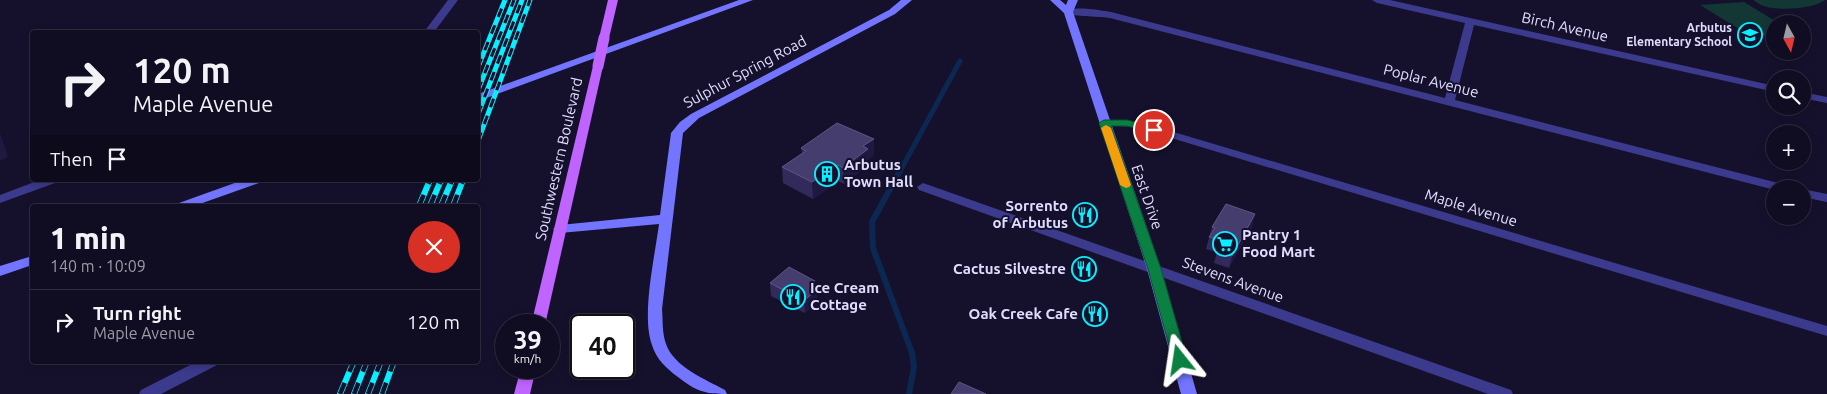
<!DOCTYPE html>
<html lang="en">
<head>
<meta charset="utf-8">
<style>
	body { margin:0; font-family:Ubuntu,sans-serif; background:#1e1b2f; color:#f1f3f6; height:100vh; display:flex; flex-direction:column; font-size:19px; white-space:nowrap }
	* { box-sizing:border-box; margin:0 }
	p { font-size:16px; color:#9c9ca5 }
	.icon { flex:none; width:28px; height:28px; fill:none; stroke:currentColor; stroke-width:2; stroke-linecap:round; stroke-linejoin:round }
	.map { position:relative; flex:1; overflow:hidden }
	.side { position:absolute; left:30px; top:204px; width:450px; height:160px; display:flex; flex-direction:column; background:#100d22; border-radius:5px; box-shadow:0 2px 8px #0003,0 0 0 1px #302d40 }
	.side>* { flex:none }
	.banner { position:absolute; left:30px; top:30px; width:450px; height:152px; border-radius:5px; box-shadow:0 2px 8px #0003,0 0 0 1px #302d40; background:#100d22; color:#f1f3f6; overflow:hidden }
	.needle { width:32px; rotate:172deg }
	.controls { position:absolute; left:1766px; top:15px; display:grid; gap:10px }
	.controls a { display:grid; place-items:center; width:45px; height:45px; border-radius:50%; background:#100d22; box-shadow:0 2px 8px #0003,0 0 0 1px #302d40; font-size:25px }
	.speed { position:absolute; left:495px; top:314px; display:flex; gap:10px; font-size:25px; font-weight:700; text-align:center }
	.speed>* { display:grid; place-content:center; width:65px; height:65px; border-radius:50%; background:#100d22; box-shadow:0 2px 8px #0003,0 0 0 1px #302d40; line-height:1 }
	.speed small { font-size:12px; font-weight:400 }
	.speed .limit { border:2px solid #111; border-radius:8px; background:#fff; color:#111 }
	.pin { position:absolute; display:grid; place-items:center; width:42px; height:42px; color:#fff; margin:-21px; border:2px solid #fff; border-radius:50%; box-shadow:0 1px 5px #0007 }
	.me { position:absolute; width:55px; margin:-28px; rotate:345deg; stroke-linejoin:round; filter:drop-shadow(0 0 4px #0008) }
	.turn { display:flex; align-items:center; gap:18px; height:105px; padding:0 20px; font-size:22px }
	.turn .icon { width:65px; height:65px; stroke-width:2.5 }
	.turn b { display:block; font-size:35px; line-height:42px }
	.then { display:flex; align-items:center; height:48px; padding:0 20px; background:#0003; gap:10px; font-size:19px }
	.round { display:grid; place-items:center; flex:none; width:52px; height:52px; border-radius:26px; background:#1e1b2f }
	.overview { display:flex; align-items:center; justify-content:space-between; height:85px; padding:0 20px }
	h1 { font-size:30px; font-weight:800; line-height:38px }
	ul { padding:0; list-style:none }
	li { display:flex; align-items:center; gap:15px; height:65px; padding:0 20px; border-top:1px solid #302d40 }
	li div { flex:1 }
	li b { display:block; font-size:19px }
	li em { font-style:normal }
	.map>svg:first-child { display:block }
</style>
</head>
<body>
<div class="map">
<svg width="1827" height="394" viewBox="0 0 1827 394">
	<rect width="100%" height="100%" fill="#15112d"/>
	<g fill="#133735">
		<path d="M1753 0H1825C1814 9 1777 11 1764 6 1760 5 1757 2 1753 0Z"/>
		<polygon points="1744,2 1780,24 1775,24 1775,37 1744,32 1700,5"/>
	</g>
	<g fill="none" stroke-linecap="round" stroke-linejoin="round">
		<polyline stroke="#0b2752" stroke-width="5" points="899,173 960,61"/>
		<polyline stroke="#0b2752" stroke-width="6" points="900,171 872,222 873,248 912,353 914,367 909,394"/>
		<g fill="#3b3a8d" fill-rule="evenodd">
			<polygon points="448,0 458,0 434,32 424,32"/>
			<path d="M1372 0H1390L1775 86V92L1474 25 1455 100 1790 186 1792 189 1775 190 1110 18C1099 16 1069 17 1063 12 1072 5 1100 10 1111 12L1445 98 1465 23 1377 3Z"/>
			<polygon points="1802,92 1827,97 1827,103 1802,98"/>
			<polygon points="1105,120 1140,122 1827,326 1827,336 1135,127 1101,125 1099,123 1101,121"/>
			<polygon points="40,180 57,180 55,183 0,203 0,195"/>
			<polygon points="923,183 1511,390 1513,394 1488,394 919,190 917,187"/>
			<polygon points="1802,189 1827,194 1827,202 1802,197"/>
			<polygon points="198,361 219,361 217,365 161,394 139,394 141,390"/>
		</g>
		<g fill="#7475ff" fill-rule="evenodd">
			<polygon points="739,0 753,0 478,101 478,94"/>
			<path d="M901 0H912L895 14 699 118 683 133 662 309C663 321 662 333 666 344 674 367 705 379 725 390L727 394C704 394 696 391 678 377 667 369 656 359 652 345 641 315 655 256 659 224L560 233 553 229 560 225 660 215 671 133 680 122 691 114 889 10Z"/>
			<polygon points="1050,0 1060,0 1066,5 1068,0 1078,0 1073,12 1161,269 1197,394 1181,394 1147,269 1064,13"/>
			<polygon points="243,180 261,180 259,183 194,206 177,206 179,203"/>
			<polygon points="32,256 32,265 0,276 0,266"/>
		</g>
		<g fill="#c064ff" fill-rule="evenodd">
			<polygon points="608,0 618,0 609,38 604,41 599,38"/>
			<polygon points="598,63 603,66 545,325 531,325 593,66"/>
			<polygon points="521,368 536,368 530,394 514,394"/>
		</g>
		<defs>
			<g id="rail-far1">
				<polyline points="478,67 505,0"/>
				<polyline points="478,90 514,0"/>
				<polyline points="478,114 522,0"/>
				<polyline points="478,141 530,0"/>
			</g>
			<g id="rail">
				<polyline points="419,206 430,180"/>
				<polyline points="430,206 441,180"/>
				<polyline points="441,206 452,180"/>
				<polyline points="453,206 463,180"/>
				<polyline points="340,394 354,361"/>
				<polyline points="354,394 367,361"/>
				<polyline points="368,394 381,361"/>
				<polyline points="382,394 394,361"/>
			</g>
		</defs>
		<use href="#rail-far1" stroke="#09efff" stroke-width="5"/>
		<use href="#rail" stroke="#09efff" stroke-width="6"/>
		<use href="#rail-far1" stroke="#15112d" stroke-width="3" stroke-dasharray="9" stroke-linecap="butt"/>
		<use href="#rail" stroke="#15112d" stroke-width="4.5" stroke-dasharray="12" stroke-linecap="butt"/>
		<polyline stroke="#c064ff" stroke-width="11" points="598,66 604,38"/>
	</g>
	<g fill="#322a5b">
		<polygon points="874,139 874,155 868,159 868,165 844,184 838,181 813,199 783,183 782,167 802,153 801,148"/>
		<polygon points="1255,214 1252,226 1229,268 1214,263 1217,252 1206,249 1212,227"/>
		<polygon points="815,281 817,302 805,313 771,296 770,283"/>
	</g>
	<g fill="#1f1841">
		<polygon points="0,133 8,157 0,161"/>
		<polygon points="874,139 874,155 868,159 868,165 844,184 843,168 863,146"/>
		<polygon points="838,165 838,181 813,199 812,182"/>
		<polygon points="1255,214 1252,226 1229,268 1232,256"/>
		<polygon points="815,281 817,302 805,313 804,301 809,286"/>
	</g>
	<g fill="#453d6d" stroke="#5d5684">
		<polygon points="837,123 874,139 863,146 868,149 843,168 838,165 812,182 782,167 806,151 801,148"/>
		<polygon points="1226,204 1255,214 1232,256 1217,251 1222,241 1209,237 1215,228 1212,227"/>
		<polygon points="789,267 815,281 809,286 816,290 804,301 770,283"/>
		<polygon points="959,382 986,394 951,394"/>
	</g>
	<polygon fill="#0b8043" stroke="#07532c" points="1104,120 1127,120 1158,128 1159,130 1154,133 1127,126 1111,126 1161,269 1187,360 1185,364 1175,364 1173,360 1148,269 1099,123"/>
	<polygon fill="#f59e0b" points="1106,125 1111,128 1131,185 1129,187 1126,188 1120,185 1101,128"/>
	<defs>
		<symbol id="school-ring" viewBox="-11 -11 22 22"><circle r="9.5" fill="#15112d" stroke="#09efff" stroke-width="1.5"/><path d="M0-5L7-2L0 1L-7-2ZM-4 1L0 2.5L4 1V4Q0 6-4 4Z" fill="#09efff"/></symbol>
		<symbol id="building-ring" viewBox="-11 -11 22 22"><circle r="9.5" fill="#15112d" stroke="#09efff" stroke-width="1.5"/><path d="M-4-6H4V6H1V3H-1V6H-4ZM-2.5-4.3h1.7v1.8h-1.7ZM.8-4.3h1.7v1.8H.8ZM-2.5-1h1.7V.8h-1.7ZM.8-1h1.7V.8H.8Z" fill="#09efff"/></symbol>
		<symbol id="restaurant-ring" viewBox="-11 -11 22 22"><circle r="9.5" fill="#15112d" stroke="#09efff" stroke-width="1.5"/><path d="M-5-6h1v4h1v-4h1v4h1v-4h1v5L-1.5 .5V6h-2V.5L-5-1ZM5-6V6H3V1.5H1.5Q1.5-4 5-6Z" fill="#09efff"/></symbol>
		<symbol id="supermarket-ring" viewBox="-11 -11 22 22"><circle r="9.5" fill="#15112d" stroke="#09efff" stroke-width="1.5"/><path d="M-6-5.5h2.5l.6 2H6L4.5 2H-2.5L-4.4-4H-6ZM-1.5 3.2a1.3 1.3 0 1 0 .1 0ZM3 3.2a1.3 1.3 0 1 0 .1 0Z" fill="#09efff"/></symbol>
	</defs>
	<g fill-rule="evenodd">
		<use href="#school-ring" x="1736" y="21" width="28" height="28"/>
		<use href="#building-ring" x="813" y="160" width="28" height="28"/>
		<use href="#restaurant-ring" x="1071" y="201" width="28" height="28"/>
		<use href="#supermarket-ring" x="1211" y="230" width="28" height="28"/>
		<use href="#restaurant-ring" x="1070" y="255" width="28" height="28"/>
		<use href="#restaurant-ring" x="779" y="283" width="28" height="28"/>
		<use href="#restaurant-ring" x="1081" y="300" width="28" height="28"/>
	</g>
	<g text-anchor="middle" stroke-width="4" stroke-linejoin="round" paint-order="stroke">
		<g font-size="12" font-weight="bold" fill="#e0ddff" stroke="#15112d" text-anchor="end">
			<text x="1732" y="32">Arbutus<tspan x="1732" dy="14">Elementary School</tspan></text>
		</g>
		<g font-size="15" fill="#e0ddff" stroke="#15112d">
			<text transform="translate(1565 27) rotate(13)" y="5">Birch Avenue</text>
			<text transform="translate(745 72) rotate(-28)" y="5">Sulphur Spring Road</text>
			<text transform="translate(1431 81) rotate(14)" y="5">Poplar Avenue</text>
			<text transform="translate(559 159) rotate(-77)" y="5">Southwestern Boulevard</text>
			<text transform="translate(1147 197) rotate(71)" y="5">East Drive</text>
			<text transform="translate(1471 208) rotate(17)" y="5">Maple Avenue</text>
			<text transform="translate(1233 280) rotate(20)" y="5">Stevens Avenue</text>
		</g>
		<g font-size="15" font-weight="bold" fill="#e0ddff" stroke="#15112d" text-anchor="start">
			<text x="844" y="170">Arbutus<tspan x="844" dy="17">Town Hall</tspan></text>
			<text x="1068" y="211" text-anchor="end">Sorrento<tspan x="1068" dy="17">of Arbutus</tspan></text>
			<text x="1242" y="240">Pantry 1<tspan x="1242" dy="17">Food Mart</tspan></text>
			<text x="1066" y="274" text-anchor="end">Cactus Silvestre</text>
			<text x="810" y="293">Ice Cream<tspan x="810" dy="17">Cottage</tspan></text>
			<text x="1078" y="319" text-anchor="end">Oak Creek Cafe</text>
		</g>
	</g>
</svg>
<div class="controls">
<a><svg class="needle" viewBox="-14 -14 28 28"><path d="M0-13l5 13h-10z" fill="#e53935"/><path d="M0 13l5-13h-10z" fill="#9c9ca5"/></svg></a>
<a><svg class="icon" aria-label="search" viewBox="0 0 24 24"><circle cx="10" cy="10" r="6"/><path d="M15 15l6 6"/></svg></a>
<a>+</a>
<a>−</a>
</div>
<div class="speed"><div>39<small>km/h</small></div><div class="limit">40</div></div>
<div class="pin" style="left:1154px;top:130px;background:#d93025"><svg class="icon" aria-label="arrive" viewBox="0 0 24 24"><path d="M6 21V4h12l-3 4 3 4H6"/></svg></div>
<svg class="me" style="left:1180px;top:360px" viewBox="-20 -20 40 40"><path d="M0-17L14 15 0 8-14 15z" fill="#0b8043" stroke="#fff" stroke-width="4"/></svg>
<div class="banner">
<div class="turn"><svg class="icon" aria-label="right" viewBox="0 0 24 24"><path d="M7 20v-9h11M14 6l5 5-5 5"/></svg><div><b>120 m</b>Maple Avenue</div></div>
<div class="then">Then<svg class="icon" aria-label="arrive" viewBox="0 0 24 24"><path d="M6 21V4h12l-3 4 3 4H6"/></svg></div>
</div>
<section class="side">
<div class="overview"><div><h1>1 min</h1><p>140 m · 10:09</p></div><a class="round" style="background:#d93025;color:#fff"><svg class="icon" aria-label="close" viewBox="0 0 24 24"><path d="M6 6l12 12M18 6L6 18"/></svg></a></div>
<ul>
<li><svg class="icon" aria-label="right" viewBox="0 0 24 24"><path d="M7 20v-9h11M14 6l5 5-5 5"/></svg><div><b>Turn right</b><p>Maple Avenue</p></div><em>120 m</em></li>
</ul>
</section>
</div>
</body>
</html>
